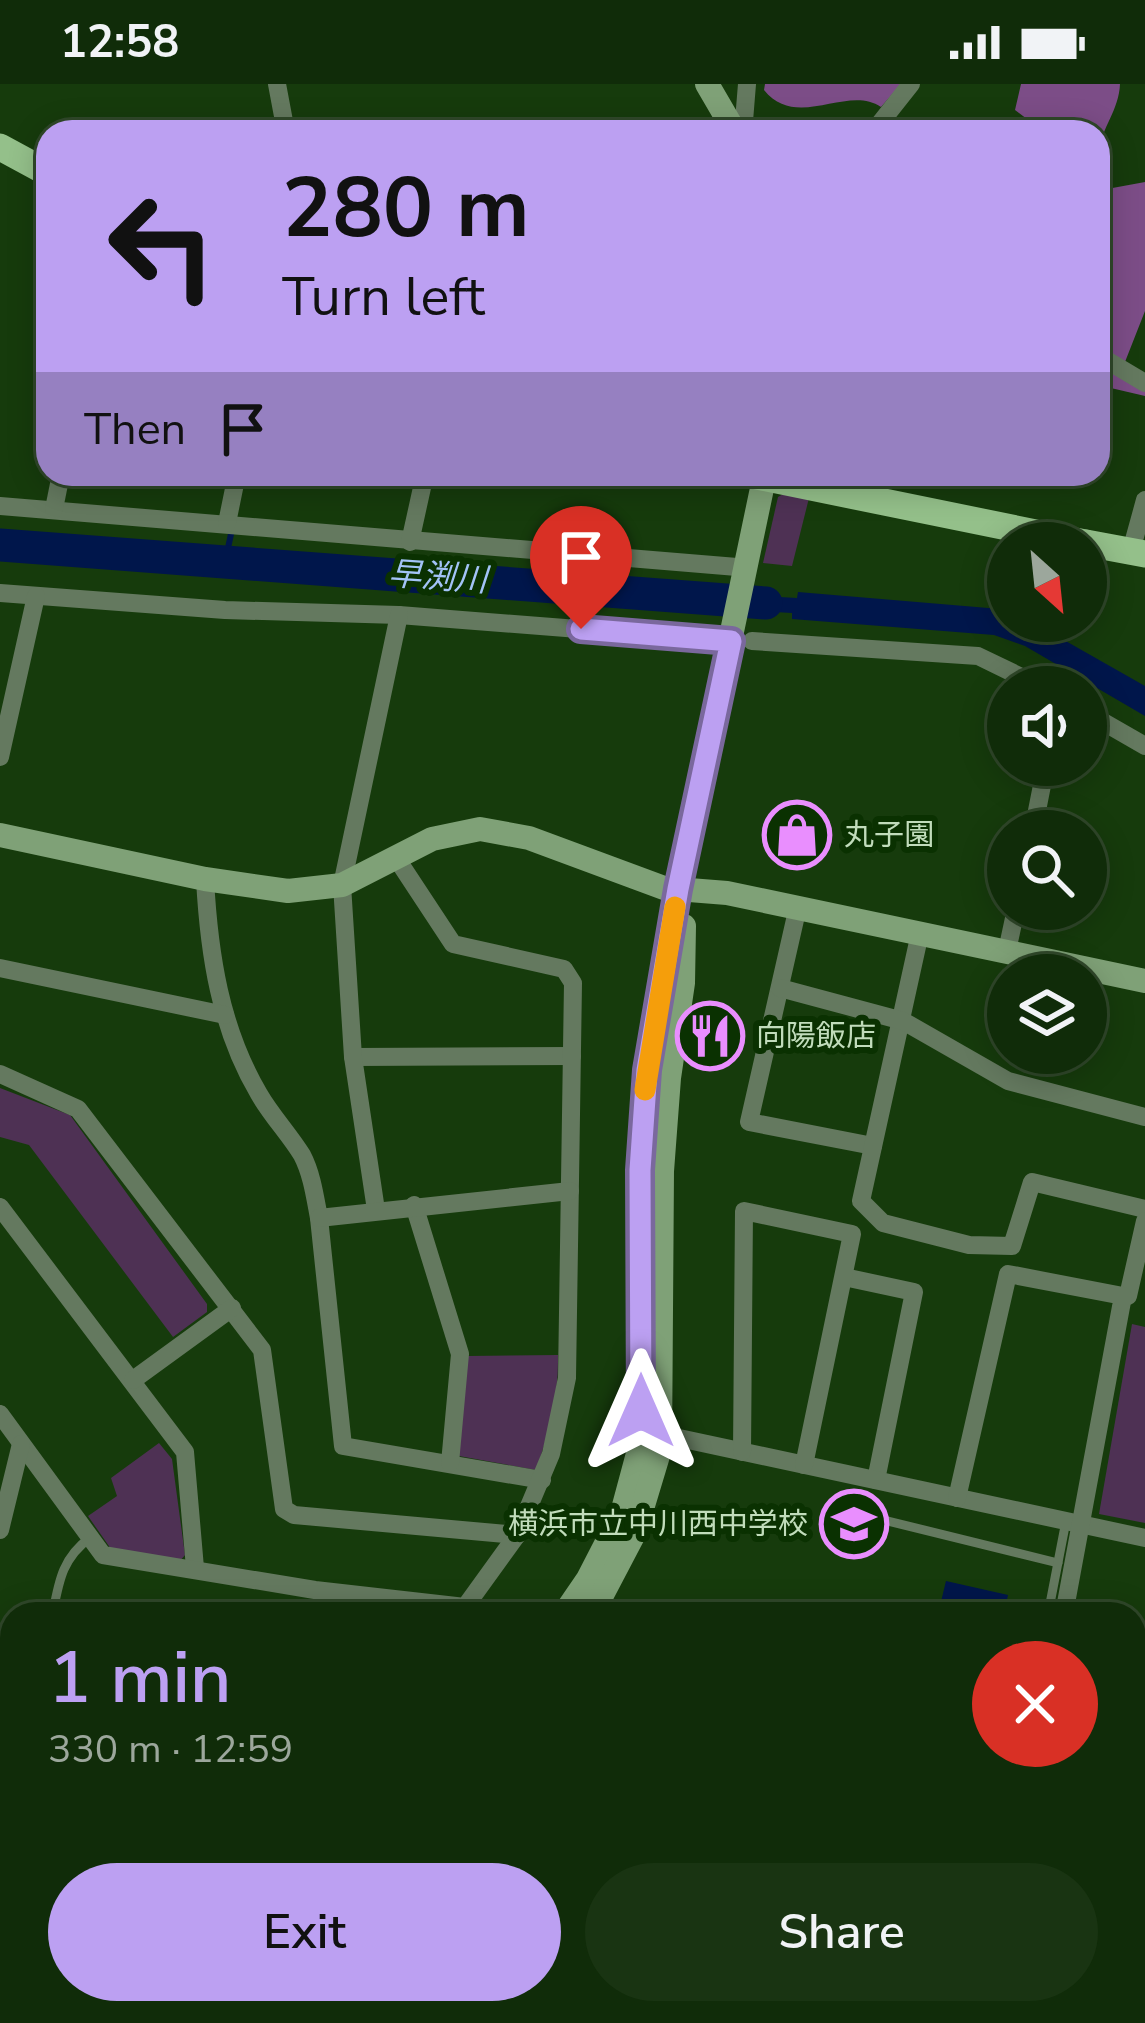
<!DOCTYPE html>
<html lang="en">
<head>
<meta charset="utf-8">
<style>
	body { margin:0; font-family:"Nunito Sans","Noto Sans JP",sans-serif; background:#193412; color:#f1f3f6; height:100vh; display:flex; flex-direction:column; font-size:45px; white-space:nowrap }
	* { box-sizing:border-box; margin:0 }
	p { font-size:39px; color:#9ca79c }
	.icon { flex:none; width:66px; height:66px; fill:none; stroke:currentColor; stroke-width:2; stroke-linecap:round; stroke-linejoin:round }
	.map { position:relative; flex:1; overflow:hidden }
	.drawer { position:absolute; left:0px; top:1518px; width:1146px; height:423px; display:flex; flex-direction:column; background:#102c09; border-radius:36px 36px 0 0; box-shadow:0 6px 30px #0003,0 0 0 3px #30482a }
	.drawer>* { flex:none }
	.hud { position:absolute; left:36px; top:36px; width:1074px; height:366px; border-radius:36px; box-shadow:0 6px 30px #0003,0 0 0 3px #30482a; background:#bca0f2; color:#111; overflow:hidden }
	.needle { width:78px; rotate:153deg }
	.controls { position:absolute; left:987px; top:438px; display:grid; gap:24px }
	.controls a { display:grid; place-items:center; width:120px; height:120px; border-radius:50%; background:#102c09; box-shadow:0 6px 30px #0003,0 0 0 3px #30482a; font-size:60px }
	.pin { position:absolute; display:grid; place-items:center; width:102px; height:102px; color:#fff; margin:-123px -51px; border-radius:50% 50% 50% 0; rotate:-45deg; box-shadow:0 0 12px #0007 }
	.pin .icon { rotate:45deg }
	.me { position:absolute; width:132px; margin:-66px; rotate:0deg; stroke-linejoin:round; filter:drop-shadow(0 0 9px #0008) }
	.turn { display:flex; align-items:center; gap:42px; height:252px; padding:0 48px; font-size:54px }
	.turn .icon { width:156px; height:156px; stroke-width:2.5 }
	.turn b { display:block; font-size:84px; line-height:102px }
	.then { display:flex; align-items:center; height:114px; padding:0 48px; background:#0003; gap:24px; font-size:45px }
	.round { display:grid; place-items:center; flex:none; width:126px; height:126px; border-radius:63px; background:#193412 }
	.overview { display:flex; align-items:center; justify-content:space-between; height:204px; padding:0 48px }
	h1 { font-size:72px; font-weight:600; line-height:90px; color:#bca0f2 }
	.cta { display:flex; gap:24px; margin-top:auto; padding:24px 48px }
	.cta a { flex:1; height:138px; border-radius:72px; background:#bca0f2; color:#111; font-size:48px; font-weight:600; line-height:138px; text-align:center }
	.cta a+a { background:#193412; color:#f1f3f6 }
	.status { display:flex; justify-content:space-between; align-items:center; height:84px; padding:0 60px; background:#102c09; direction:ltr }
	.status svg { height:33px; fill:currentColor }
	.map>svg:first-child { display:block }
</style>
</head>
<body>
<div class="status"><b>12:58</b><svg viewBox="0 0 49 12"><path d="M0 12V9h3v3zM5 12V6h3v6zM10 12V3h3v9zM15 12V0h3v12zM26 1h20v11H26zM47 4h2v5h-2z"/></svg></div>
<div class="map">
<svg width="1145" height="1939" viewBox="0 0 1145 1939">
	<rect width="100%" height="100%" fill="#163b0c"/>
	<g fill="#4e3154">
		<polygon points="785,409 809,414 792,482 763,479 778,413"/>
		<polygon points="0,1004 70,1031 207,1220 207,1228 173,1253 29,1061 0,1053"/>
		<polygon points="1132,1240 1145,1243 1145,1439 1099,1430"/>
		<path d="M558 1271C559 1311 549 1349 536 1386L459 1372 468 1272Z"/>
		<polygon points="159,1359 172,1375 185,1471 179,1478 111,1465 88,1432 117,1412 111,1394"/>
		<polygon points="537,1929 755,1929 752,1939 585,1939"/>
	</g>
	<g fill="#7c4d87">
		<path d="M765 0H901L881 23C847 0 797 47 764 6Z"/>
		<path d="M1021 0H1120C1119 26 1102 43 1098 69V48H1026L1027 35 1015 26Z"/>
		<polygon points="1098,92 1107,105 1145,98 1145,227 1123,283 1098,267 1098,238 1105,218 1098,214"/>
		<polygon points="1098,278 1145,304 1145,312 1098,301"/>
	</g>
	<g fill="#00164b">
		<polygon points="798,508 1000,525 1008,528 1008,537 1027,537 1041,543 1145,602 1145,632 1025,562 994,551 792,535 792,529 744,526 746,511 797,514"/>
		<polygon points="946,1497 1008,1511 1004,1530 938,1530"/>
	</g>
	<g fill="none" stroke-linecap="round" stroke-linejoin="round">
		<polyline stroke="#00164b" stroke-width="6" points="225,478 231,450"/>
		<polyline stroke="#00164b" stroke-width="33" points="0,461 766,519"/>
		<g stroke="#64795f" stroke-width="9">
			<polyline points="843,1426 1058,1479"/>
			<path d="M53 1528C59 1496 63 1473 91 1453"/>
			<polyline points="1048,1530 1066,1437"/>
			<polyline points="298,1929 298,1939"/>
			<polyline points="88,1939 89,1929"/>
			<polyline points="186,1939 190,1929"/>
		</g>
		<g stroke="#64795f" stroke-width="18">
			<polyline points="277,0 286,48"/>
			<polyline points="739,48 744,37 747,0"/>
			<polyline points="873,48 911,0"/>
			<polyline points="1098,271 1145,299"/>
			<polyline points="0,422 737,483"/>
			<polyline points="54,425 61,390"/>
			<polyline points="227,439 237,390"/>
			<polyline points="410,458 425,390"/>
			<polyline points="1131,467 1145,416"/>
			<polyline points="0,509 225,526 399,531 731,557"/>
			<polyline points="752,557 978,572 1042,603"/>
			<polyline points="1086,628 1145,662"/>
			<polyline points="0,673 36,512"/>
			<polyline points="1033,747 1046,681"/>
			<path d="M205 795C209 870 220 944 259 1010 271 1031 289 1050 302 1071 312 1090 315 1113 319 1134L343 1362 542 1396"/>
			<polyline points="797,827 749,1038 873,1062"/>
			<polyline points="920,849 861,1117 883,1139 969,1161 1012,1162 1032,1098 1145,1125"/>
			<polyline points="1007,867 1016,825"/>
			<polyline points="0,884 225,931"/>
			<polyline points="780,904 903,937 1008,997 1145,1033"/>
			<polyline points="353,973 572,972"/>
			<polyline points="0,990 78,1025 262,1266 284,1425 294,1431 517,1451 551,1370 567,1294 573,899 564,885 453,860 397,775"/>
			<polyline points="414,1121 460,1270 450,1379"/>
			<polyline points="0,1123 185,1368 195,1484"/>
			<polyline points="376,1126 353,973 342,801 399,531"/>
			<polyline points="319,1134 570,1107"/>
			<polyline points="844,1193 914,1208 876,1396"/>
			<polyline points="1123,1212 1128,1212 1145,1137"/>
			<polyline points="133,1296 232,1224"/>
			<polyline points="0,1330 103,1471 315,1506 465,1523 517,1451"/>
			<polyline points="651,1348 1145,1454"/>
			<polyline points="742,1368 744,1127 852,1150 804,1381"/>
			<polyline points="957,1414 1008,1190 1123,1212 1064,1530"/>
			<polyline points="0,1446 21,1360"/>
			<polyline points="0,1561 12,1560"/>
			<polyline points="1145,1583 1142,1597 1145,1598"/>
			<polyline points="0,1643 12,1645"/>
			<polyline points="1134,1685 1145,1687"/>
			<polyline points="1134,1767 1145,1770"/>
			<polyline points="1134,1864 1145,1866"/>
			<polyline points="484,1929 526,1939"/>
			<polyline points="15,1939 17,1929"/>
			<polyline points="807,1939 810,1929"/>
			<polyline points="906,1939 908,1929"/>
			<polyline points="979,1939 981,1929"/>
			<polyline points="1066,1939 1068,1929"/>
		</g>
		<g stroke="#7fa177" stroke-width="24">
			<polyline points="707,0 735,48"/>
			<polyline points="0,751 205,795 288,807 342,801 432,755 480,745 529,754 664,804 727,809 1145,897"/>
			<polyline points="564,1530 588,1495 622,1429 640,1362 641,1086 647,985 678,805 765,390"/>
			<polyline points="592,1530 635,1448 660,1365 662,1087 669,994 683,899 684,842"/>
			<polyline points="379,1939 381,1929"/>
			<polyline points="404,1939 406,1929"/>
		</g>
		<g stroke="#94c08a" stroke-width="27">
			<polyline points="0,63 48,89"/>
			<polyline points="747,390 1085,459"/>
			<polyline points="1086,459 1145,470"/>
		</g>
	</g>
	<g fill="none" stroke-linecap="round" stroke-linejoin="round">
		<defs>
			<polyline id="route" points="581,545 731,557 678,805 647,986 640,1086 641,1327"/>
		</defs>
		<use href="#route" stroke="#7a689d" stroke-width="30"/>
		<use href="#route" stroke="#bca0f2" stroke-width="21"/>
		<polyline stroke="#f59e0b" stroke-width="21" points="645,1006 675,823"/>
	</g>
	<defs>
		<symbol id="shop-ring" viewBox="-11 -11 22 22"><circle r="9.5" fill="#0a3101" stroke="#e98efe" stroke-width="1.5"/><path d="M-5-2.5h2.3a2.7 3.5 0 0 1 5.4 0H5L5.5 6h-11ZM-1.5-2.5h3a1.5 2.3 0 0 0-3 0Z" fill="#e98efe"/></symbol>
		<symbol id="restaurant-ring" viewBox="-11 -11 22 22"><circle r="9.5" fill="#0a3101" stroke="#e98efe" stroke-width="1.5"/><path d="M-5-6h1v4h1v-4h1v4h1v-4h1v5L-1.5 .5V6h-2V.5L-5-1ZM5-6V6H3V1.5H1.5Q1.5-4 5-6Z" fill="#e98efe"/></symbol>
		<symbol id="school-ring" viewBox="-11 -11 22 22"><circle r="9.5" fill="#0a3101" stroke="#e98efe" stroke-width="1.5"/><path d="M0-5L7-2L0 1L-7-2ZM-4 1L0 2.5L4 1V4Q0 6-4 4Z" fill="#e98efe"/></symbol>
	</defs>
	<g fill-rule="evenodd">
		<use href="#shop-ring" x="759" y="713" width="76" height="76"/>
		<use href="#restaurant-ring" x="672" y="914" width="76" height="76"/>
		<use href="#school-ring" x="816" y="1402" width="76" height="76"/>
	</g>
	<g text-anchor="middle" stroke-width="12" stroke-linejoin="round" paint-order="stroke">
		<g font-size="30" fill="#c1dcbb" stroke="#0a3101" text-anchor="start">
			<text x="844" y="761">丸子園</text>
			<text x="756" y="962">向陽飯店</text>
			<text x="808" y="1450" text-anchor="end">横浜市立中川西中学校</text>
		</g>
		<g font-size="33" font-style="italic" fill="#a3c3f7" stroke="#0a3101">
			<text transform="translate(438 492) rotate(4)" y="12">早渕川</text>
		</g>
	</g>
</svg>
<div class="controls">
<a><svg class="needle" viewBox="-14 -14 28 28"><path d="M0-13l5 13h-10z" fill="#e53935"/><path d="M0 13l5-13h-10z" fill="#9ca79c"/></svg></a>
<a><svg class="icon" aria-label="sound" viewBox="0 0 24 24"><path d="M4 9h4l5-4v14l-5-4H4zM17 9q2 3 0 6"/></svg></a>
<a><svg class="icon" aria-label="search" viewBox="0 0 24 24"><circle cx="10" cy="10" r="6"/><path d="M15 15l6 6"/></svg></a>
<a><svg class="icon" aria-label="layers" viewBox="0 0 24 24"><path d="M12 4l9 5-9 5-9-5zM3 14l9 5 9-5"/></svg></a>
</div>
<div class="pin" style="left:581px;top:545px;background:#d93025"><svg class="icon" aria-label="arrive" viewBox="0 0 24 24"><path d="M6 21V4h12l-3 4 3 4H6"/></svg></div>
<svg class="me" style="left:641px;top:1327px" viewBox="-20 -20 40 40"><path d="M0-17L14 15 0 8-14 15z" fill="#bca0f2" stroke="#fff" stroke-width="4"/></svg>
<div class="hud">
<div class="turn"><svg class="icon" aria-label="left" viewBox="0 0 24 24"><path d="M17 20v-9H6M10 6l-5 5 5 5"/></svg><div><b>280 m</b>Turn left</div></div>
<div class="then">Then<svg class="icon" aria-label="arrive" viewBox="0 0 24 24"><path d="M6 21V4h12l-3 4 3 4H6"/></svg></div>
</div>
<section class="drawer">
<div class="overview"><div><h1>1 min</h1><p>330 m · 12:59</p></div><a class="round" style="background:#d93025;color:#fff"><svg class="icon" aria-label="close" viewBox="0 0 24 24"><path d="M6 6l12 12M18 6L6 18"/></svg></a></div>
<div class="cta"><a>Exit</a><a>Share</a></div>
</section>
</div>
</body>
</html>
